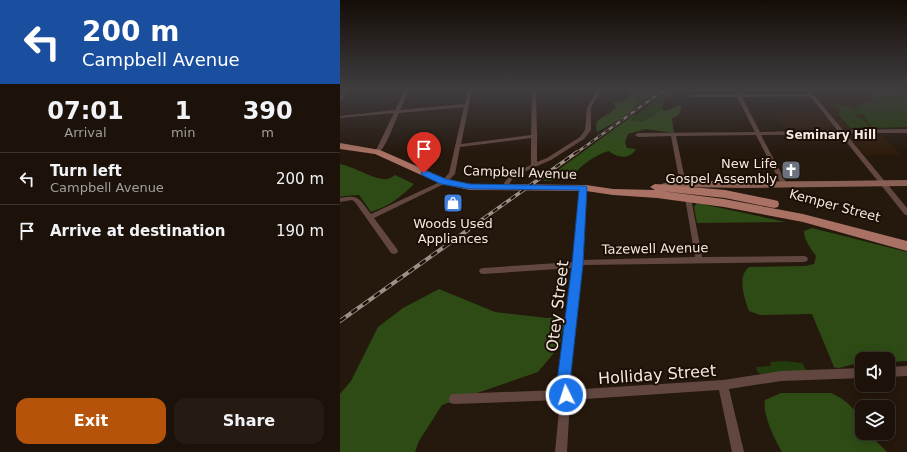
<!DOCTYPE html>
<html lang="en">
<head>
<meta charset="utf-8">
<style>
	body { margin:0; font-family:"DejaVu Sans",sans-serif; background:#251b13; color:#f1f3f6; height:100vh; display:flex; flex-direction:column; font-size:15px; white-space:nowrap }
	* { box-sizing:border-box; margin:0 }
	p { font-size:13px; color:#a09e9c }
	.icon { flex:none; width:22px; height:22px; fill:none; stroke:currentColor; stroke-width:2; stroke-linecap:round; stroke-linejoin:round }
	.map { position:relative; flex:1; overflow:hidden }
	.sheet { display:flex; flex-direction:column; background:#1c120a; width:340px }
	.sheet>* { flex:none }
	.guide { background:#1a4fa0; color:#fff; overflow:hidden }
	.fabs { position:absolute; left:515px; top:352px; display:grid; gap:8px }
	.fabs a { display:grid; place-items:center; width:40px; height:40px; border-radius:8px; background:#1c120a; box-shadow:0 2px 10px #0003,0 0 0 1px #3a322b; font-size:20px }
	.pin { position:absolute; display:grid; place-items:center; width:34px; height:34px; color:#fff; margin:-41px -17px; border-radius:50% 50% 50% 0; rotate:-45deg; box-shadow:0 0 4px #0007 }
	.pin .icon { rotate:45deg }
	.me { position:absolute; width:44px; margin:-22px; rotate:356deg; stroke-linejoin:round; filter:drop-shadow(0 0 3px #0008) }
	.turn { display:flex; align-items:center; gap:14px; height:84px; padding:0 16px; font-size:18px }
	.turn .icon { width:52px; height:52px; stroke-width:2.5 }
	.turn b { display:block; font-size:28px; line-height:34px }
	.eta { display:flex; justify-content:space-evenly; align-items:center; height:68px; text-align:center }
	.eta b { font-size:24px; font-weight:700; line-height:28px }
	.cta { display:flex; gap:8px; margin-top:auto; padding:8px 16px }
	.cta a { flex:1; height:46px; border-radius:12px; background:#b45309; color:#fff; font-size:16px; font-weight:700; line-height:46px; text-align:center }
	.cta a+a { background:#251b13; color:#f1f3f6 }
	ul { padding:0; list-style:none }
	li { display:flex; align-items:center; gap:12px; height:52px; padding:0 16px; border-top:1px solid #3a322b }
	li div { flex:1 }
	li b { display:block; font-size:15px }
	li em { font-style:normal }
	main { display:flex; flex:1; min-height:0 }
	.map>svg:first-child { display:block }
</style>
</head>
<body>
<main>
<section class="sheet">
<div class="guide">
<div class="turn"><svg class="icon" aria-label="left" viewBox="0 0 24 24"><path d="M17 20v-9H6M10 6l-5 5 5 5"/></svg><div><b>200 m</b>Campbell Avenue</div></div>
</div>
<div class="eta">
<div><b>07:01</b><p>Arrival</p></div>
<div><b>1</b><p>min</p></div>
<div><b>390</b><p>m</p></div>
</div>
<ul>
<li><svg class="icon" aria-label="left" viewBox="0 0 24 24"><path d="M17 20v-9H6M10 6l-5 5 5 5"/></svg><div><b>Turn left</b><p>Campbell Avenue</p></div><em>200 m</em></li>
<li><svg class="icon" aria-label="arrive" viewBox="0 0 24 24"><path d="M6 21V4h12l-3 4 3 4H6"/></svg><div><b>Arrive at destination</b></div><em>190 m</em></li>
</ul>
<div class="cta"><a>Exit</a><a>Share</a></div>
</section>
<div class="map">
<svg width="567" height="452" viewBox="0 0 567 452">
	<rect width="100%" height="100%" fill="#25180d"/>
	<g fill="#2e1b0c">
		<polygon points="470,90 567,92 567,127 501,128"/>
		<polygon points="482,112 495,127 445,128 435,113"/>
		<polygon points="507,135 542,135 560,155 523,155"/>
	</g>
	<g fill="#233c0d">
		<polygon points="302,90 319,90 292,110 296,103 299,93"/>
		<path d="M329 90H340L324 99 322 109C312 116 303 124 291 121L297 114Z"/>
		<polygon points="525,90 553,90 567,96 567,127 533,128 524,118 526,117 525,115 519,114 515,108 523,103 536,102"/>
		<polygon points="495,104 513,108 518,113 516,116 522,118 530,127 510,128 500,116 504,116 500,116 498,114 501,111"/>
		<polygon points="444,361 462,363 467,371 420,374 417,371 416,367 431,366 430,362"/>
	</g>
	<g fill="#2e4b16">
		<path d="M291 90H302C296 94 297 104 292 110 282 119 268 126 257 132 254 118 260 120 269 113 272 112 274 108 276 106L272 103 287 100Z"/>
		<path d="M339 105 341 107C341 113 339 116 332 118L334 133 306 129 288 134 285 142 287 148 296 149C290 160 277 158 269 151 254 155 239 167 229 179L203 181 292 116 297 114 291 120C303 125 312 116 322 109L326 111Z"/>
		<path d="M0 164C15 167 34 180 46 179 49 179 52 177 55 175L74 184C61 197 49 206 31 212L19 195 5 196 0 197Z"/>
		<polygon points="357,203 446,222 357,223 354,207"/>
		<path d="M472 228 567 252V361L548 362V359H522V362L499 368 492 367H494L472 314 420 315 409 311C404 298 397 276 409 267L465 266 474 264 476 256C471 249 464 240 464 231Z"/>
		<polygon points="99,289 155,312 207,318 226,317 219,347 198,372 102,405 79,441 75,452 0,452 0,394 11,381 38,327 63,308"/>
		<path d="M441 393H491C503 398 518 410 522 423 523 426 522 430 522 433H528L547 452H442C435 440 422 414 425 400Z"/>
	</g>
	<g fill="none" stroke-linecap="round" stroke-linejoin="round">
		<g fill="#624741" fill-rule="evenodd">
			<polygon points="4,90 9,90 2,100 0,100 0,96"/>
			<path d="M65 90H69L60 110 125 104 128 90H132L121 144 191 135 192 90H196L197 135 198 136 197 137V162L207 158 240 137 245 130 247 108 257 90H261L251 108V130L244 139 211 160 179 174 173 178 166 190H164L161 188C170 173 175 172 191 165V138L120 147 115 174 106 183 34 218 57 249 58 251 57 253 54 254 51 253 15 202 12 200 0 202V198C20 194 19 199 31 214L102 181 109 173 124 107 59 113C54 123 46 149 37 154L34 152 37 148 54 113 0 118V116L55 110Z"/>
			<path d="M394 90H398L400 94H468L465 90H470L503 130 567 129V133H505L567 208V215H565L500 134 421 135 447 184 444 186 441 184 416 135 336 136 346 184 343 186 340 184 331 136 298 137 295 135 298 133 415 132 397 97H350L348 96 350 95 396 94ZM470 96 497 130 420 132 402 97Z"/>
			<polygon points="241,186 243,186 246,188 241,260 355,257 345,198 348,196 351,198 362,257 464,256 467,257 468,259 467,261 464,262 245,265 241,266 228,383 229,390 383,380 441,371 522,368 522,378 441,381 389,389 404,452 392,452 379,390 230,400 227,452 215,452 220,400 114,404 110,403 109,399 110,395 114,394 219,390 218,383 233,268 143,274 140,273 139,271 140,269 143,268 233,262"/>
			<polygon points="567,366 567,376 548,377 548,367"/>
		</g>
		<path fill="#8a6055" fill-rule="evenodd" d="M567 180V186L402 188 343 187 321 190 317 187C322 180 351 181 361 181 429 182 498 181 567 180Z"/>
		<polygon fill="#a97265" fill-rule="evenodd" points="0,143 40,150 106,179 130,184 246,185 273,189 315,190 310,187 315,184 385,190 434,200 438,201 439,204 438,207 434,208 385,198 321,191 384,199 463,214 567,241 567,251 463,222 384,207 317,198 273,195 246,191 130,190 101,184 35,154 0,149"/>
		<defs>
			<polyline id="rail-far2" points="236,153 324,90"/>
			<polyline id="rail-far1" points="126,231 237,152"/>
			<polyline id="rail" points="0,321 128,230"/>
		</defs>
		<use href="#rail-far2" stroke="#9c9188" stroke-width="2.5"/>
		<use href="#rail-far1" stroke="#9c9188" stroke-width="3.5"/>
		<use href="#rail" stroke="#9c9188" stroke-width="4"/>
		<use href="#rail-far2" stroke="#1c0f05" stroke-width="1.5" stroke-dasharray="4.5" stroke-linecap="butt"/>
		<use href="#rail-far1" stroke="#1c0f05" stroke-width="2" stroke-dasharray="5.5" stroke-linecap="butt"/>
		<use href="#rail" stroke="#1c0f05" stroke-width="2.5" stroke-dasharray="7" stroke-linecap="butt"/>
	</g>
	<linearGradient id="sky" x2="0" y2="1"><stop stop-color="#140d07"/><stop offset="0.58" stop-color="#403d40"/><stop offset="1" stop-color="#403d40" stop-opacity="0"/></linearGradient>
	<rect width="567" height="154" fill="url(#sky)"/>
	<polygon fill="#1a73e8" stroke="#114b97" points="84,170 106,179 130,184 246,186 247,188 243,264 230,382 232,395 230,400 226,402 221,400 217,382 232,264 239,190 130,189 101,184 82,175 81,173"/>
	<defs>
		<symbol id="church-square" viewBox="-11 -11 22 22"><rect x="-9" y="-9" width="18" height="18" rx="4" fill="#6b7280" stroke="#1c0f05"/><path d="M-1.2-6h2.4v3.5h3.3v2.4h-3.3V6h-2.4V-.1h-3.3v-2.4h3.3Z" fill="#fff"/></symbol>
		<symbol id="shop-square" viewBox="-11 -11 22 22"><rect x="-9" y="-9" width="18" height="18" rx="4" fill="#3f7fe0" stroke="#1c0f05"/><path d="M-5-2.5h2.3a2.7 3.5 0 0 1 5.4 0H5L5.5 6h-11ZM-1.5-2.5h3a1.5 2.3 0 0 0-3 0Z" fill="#fff"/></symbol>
	</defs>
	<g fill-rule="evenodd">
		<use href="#church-square" x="440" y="159" width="22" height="22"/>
		<use href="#shop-square" x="102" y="192" width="22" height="22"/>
	</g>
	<g text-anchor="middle" stroke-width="4" stroke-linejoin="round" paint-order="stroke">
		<g font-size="12" font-weight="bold" fill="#f3e9e2" stroke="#1c0f05">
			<text x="491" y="139">Seminary Hill</text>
		</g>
		<g font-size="13" fill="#f3e9e2" stroke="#1c0f05" text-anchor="end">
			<text x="437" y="168">New Life<tspan x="437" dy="15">Gospel Assembly</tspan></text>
			<text x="113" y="228" text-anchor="middle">Woods Used<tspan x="113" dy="15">Appliances</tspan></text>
		</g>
		<g font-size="13" fill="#f3e9e2" stroke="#1c0f05">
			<text transform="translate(180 172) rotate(2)" y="5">Campbell Avenue</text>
			<text transform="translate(495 205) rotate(15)" y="5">Kemper Street</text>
			<text transform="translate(315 248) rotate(-1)" y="5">Tazewell Avenue</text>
		</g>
		<g font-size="16" fill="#f3e9e2" stroke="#1c0f05">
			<text transform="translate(217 306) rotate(-83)" y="6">Otey Street</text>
			<text transform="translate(317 374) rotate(-4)" y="6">Holliday Street</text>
		</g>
	</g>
</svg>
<div class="fabs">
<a><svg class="icon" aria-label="sound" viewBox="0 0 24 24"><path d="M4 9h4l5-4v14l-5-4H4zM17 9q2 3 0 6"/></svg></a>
<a><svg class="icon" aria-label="layers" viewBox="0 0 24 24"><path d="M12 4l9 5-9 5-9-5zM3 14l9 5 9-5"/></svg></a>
</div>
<div class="pin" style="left:84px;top:173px;background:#d93025"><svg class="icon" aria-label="arrive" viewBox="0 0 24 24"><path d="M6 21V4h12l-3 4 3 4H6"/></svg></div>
<svg class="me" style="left:226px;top:395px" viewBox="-20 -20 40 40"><circle r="17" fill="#1a73e8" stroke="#fff" stroke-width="3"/><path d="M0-11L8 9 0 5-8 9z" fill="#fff"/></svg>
</div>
</main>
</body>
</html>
